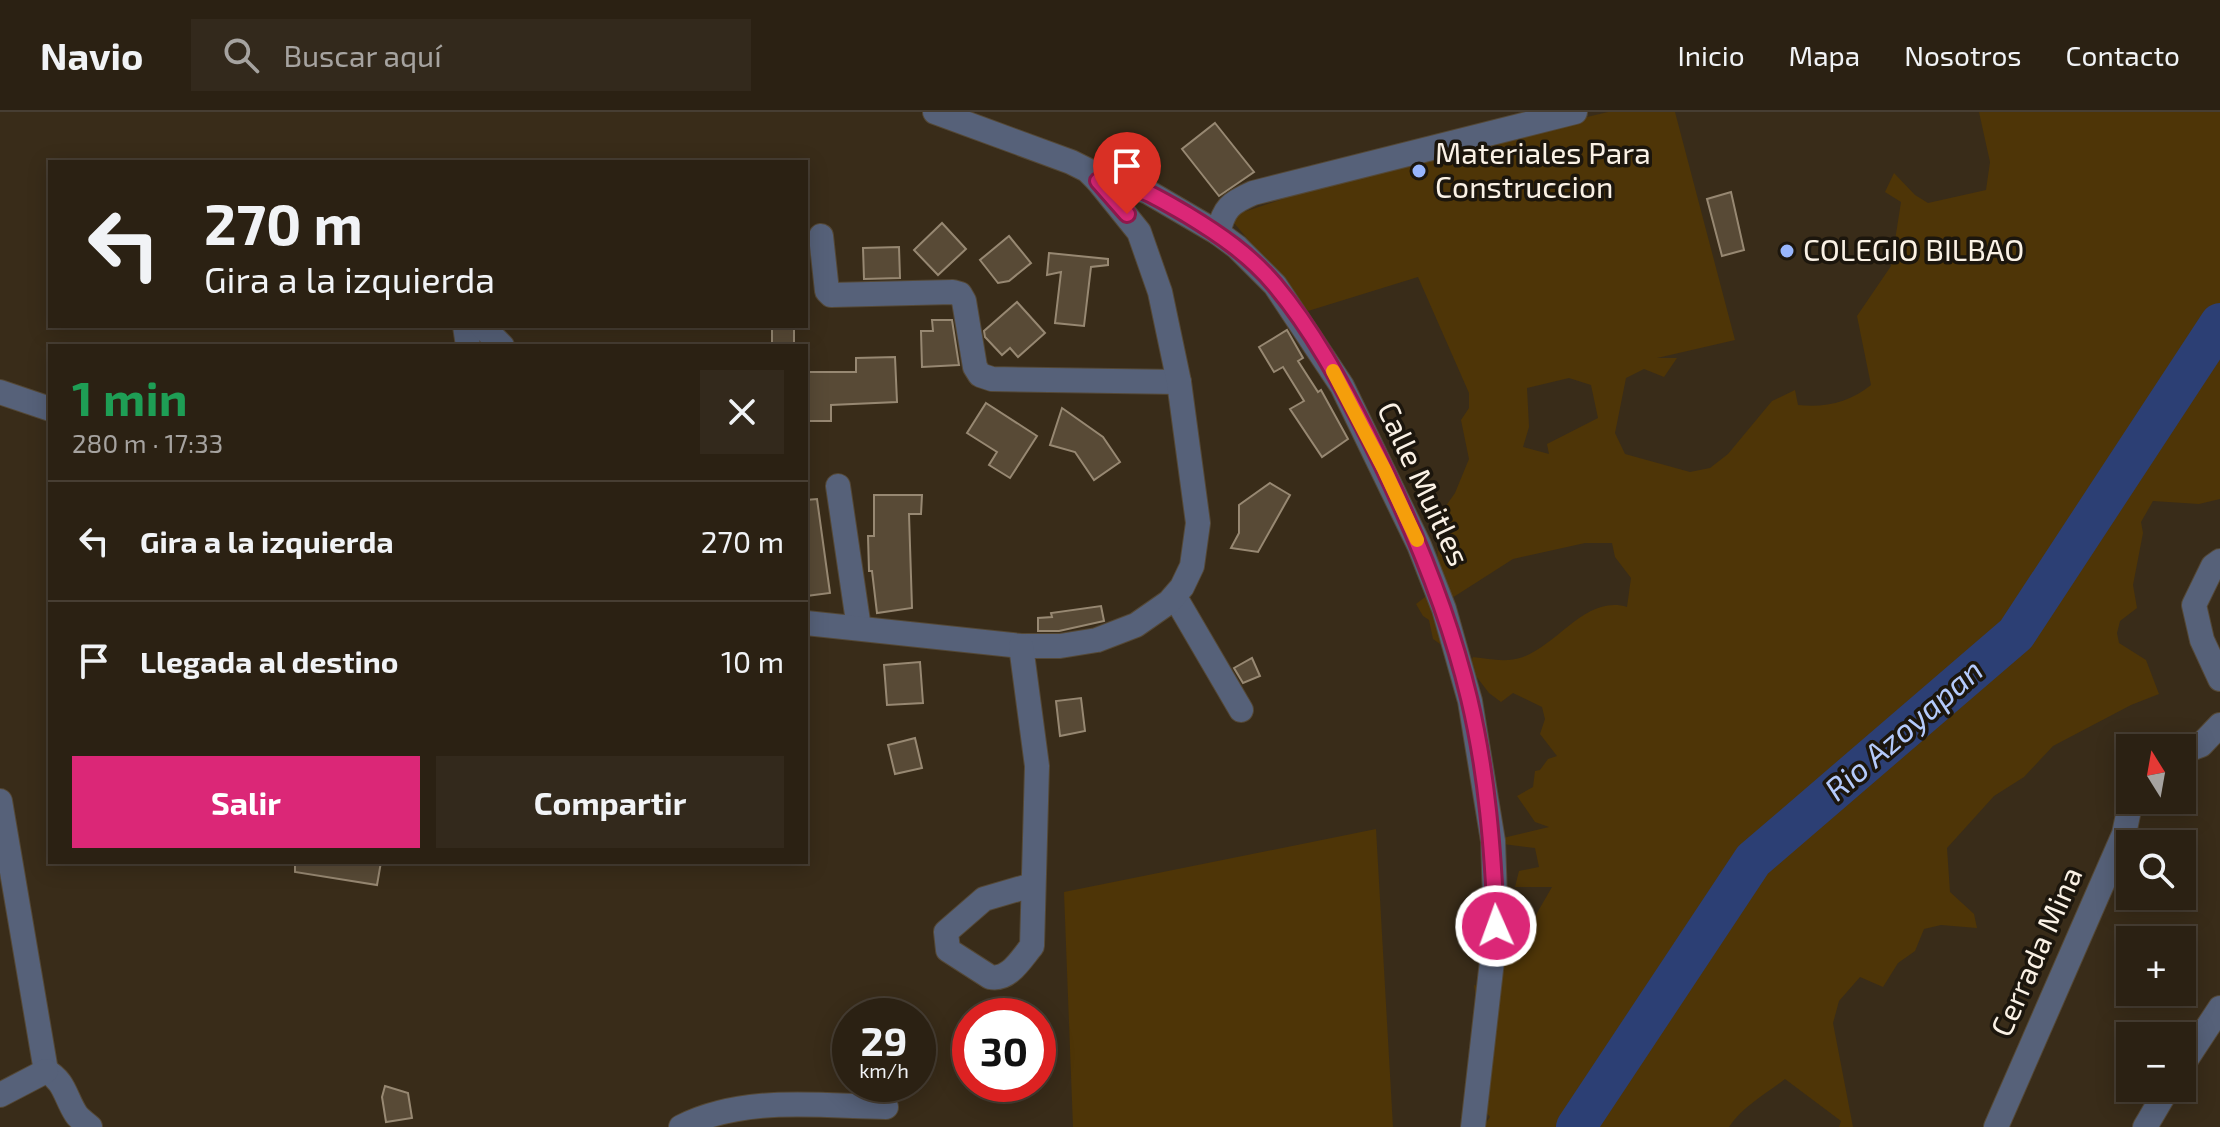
<!DOCTYPE html>
<html lang="es">
<head>
<meta charset="utf-8">
<style>
	body { margin:0; font-family:"Exo 2",sans-serif; background:#33291c; color:#f1f3f6; height:100vh; display:flex; flex-direction:column; font-size:30px; white-space:nowrap }
	* { box-sizing:border-box; margin:0 }
	p { font-size:26px; color:#a6a3a0 }
	.icon { flex:none; width:44px; height:44px; fill:none; stroke:currentColor; stroke-width:2; stroke-linecap:round; stroke-linejoin:round }
	.map { position:relative; flex:1; overflow:hidden }
	.sheet { position:absolute; left:48px; top:232px; width:760px; height:520px; display:flex; flex-direction:column; background:#2b2113; border-radius:0px; box-shadow:0 4px 20px #0003,0 0 0 2px #473e33 }
	.sheet>* { flex:none }
	.banner { position:absolute; left:48px; top:48px; width:760px; height:168px; border-radius:0px; box-shadow:0 4px 20px #0003,0 0 0 2px #473e33; background:#2b2113; color:#f1f3f6; overflow:hidden }
	.needle { width:52px; rotate:349deg }
	.tools { position:absolute; left:2116px; top:622px; display:grid; gap:16px }
	.tools a { display:grid; place-items:center; width:80px; height:80px; border-radius:0px; background:#2b2113; box-shadow:0 4px 20px #0003,0 0 0 2px #473e33; font-size:40px }
	.speed { position:absolute; left:832px; top:886px; display:flex; gap:16px; font-size:40px; font-weight:700; text-align:center }
	.speed>* { display:grid; place-content:center; width:104px; height:104px; border-radius:50%; background:#2b2113; box-shadow:0 4px 20px #0003,0 0 0 2px #473e33; line-height:1 }
	.speed small { font-size:20px; font-weight:400 }
	.speed .limit { border:12px solid #d22; background:#fff; color:#111 }
	.pin { position:absolute; display:grid; place-items:center; width:68px; height:68px; color:#fff; margin:-82px -34px; border-radius:50% 50% 50% 0; rotate:-45deg; box-shadow:0 0 8px #0007 }
	.pin .icon { rotate:45deg }
	.me { position:absolute; width:88px; margin:-44px; rotate:358deg; stroke-linejoin:round; filter:drop-shadow(0 0 6px #0008) }
	.turn { display:flex; align-items:center; gap:28px; height:168px; padding:0 24px; font-size:36px }
	.turn .icon { width:104px; height:104px; stroke-width:2.5 }
	.turn b { display:block; font-size:56px; line-height:68px }
	.round { display:grid; place-items:center; flex:none; width:84px; height:84px; border-radius:0px; background:#33291c }
	.head { display:flex; align-items:center; justify-content:space-between; height:136px; padding:0 24px }
	h1 { font-size:48px; font-weight:700; line-height:60px; color:#1e9e55 }
	.action { display:flex; gap:16px; margin-top:auto; padding:16px 24px }
	.action a { flex:1; height:92px; border-radius:0px; background:#db2777; color:#fff; font-size:32px; font-weight:700; line-height:92px; text-align:center }
	.action a+a { background:#33291c; color:#f1f3f6 }
	ul { padding:0; list-style:none }
	li { display:flex; align-items:center; gap:24px; height:120px; padding:0 24px; border-top:2px solid #473e33 }
	li div { flex:1 }
	li b { display:block; font-size:30px }
	li em { font-style:normal }
	header { display:flex; align-items:center; gap:48px; box-sizing:border-box; height:112px; padding:0 40px; background:#2b2113; border-bottom:2px solid #473e33 }
	header strong { font-size:38px }
	nav { display:flex; gap:44px; margin-inline-start:auto; font-size:28px }
	.search { width:560px; height:72px; background:#33291c; display:flex; align-items:center; gap:20px; box-sizing:border-box; padding:0 28px; border-radius:0px; color:#a6a3a0; font-size:30px }
	.map>svg:first-child { display:block }
</style>
</head>
<body>
<header>
<strong>Navio</strong>
<div class="search"><svg class="icon" aria-label="search" viewBox="0 0 24 24"><circle cx="10" cy="10" r="6"/><path d="M15 15l6 6"/></svg>Buscar aquí</div>
<nav><a>Inicio</a><a>Mapa</a><a>Nosotros</a><a>Contacto</a></nav>
</header>
<div class="map">
<svg width="2220" height="1015" viewBox="0 0 2220 1015">
	<rect width="100%" height="100%" fill="#392c19"/>
	<g fill="#4e3507" fill-rule="evenodd">
		<path d="M1608 0H1675L1735 228 1657 246H1677L1664 265 1644 257 1626 266 1615 321 1625 342 1690 360 1710 356 1728 342 1772 289 1795 278 1798 293C1826 296 1850 290 1871 273L1857 204 1891 154 1901 90 1885 80 1894 61 1915 83 1928 91 1986 78 1990 50 1979 0H2220V387L2199 392 2153 389 2141 410 2143 421 2133 473 2137 496 2120 509 2117 521 2119 531 2146 548 2159 582 2131 593 2053 634 2024 665 1994 684 1947 736 1950 780 1974 802 1977 816 1941 813 1924 817 1915 839 1898 851 1883 875 1860 865 1839 889 1833 911 1853 1015H1839L1841 1009 1785 967C1766 982 1743 994 1729 1015H1483L1490 1005 1476 988 1485 937 1472 910 1479 906 1474 873 1486 877 1507 802 1519 808 1524 821 1533 816 1537 801 1552 775H1515L1519 759 1539 755 1535 736 1503 732V726L1549 715 1535 710 1517 684 1533 675 1535 659 1540 658 1548 647 1557 644 1540 622 1545 607 1542 595 1513 581 1501 590 1489 581 1469 555 1473 545C1490 547 1506 551 1523 545 1559 532 1586 483 1627 495L1631 466 1615 445 1612 431H1585L1513 447 1452 486 1450 539 1433 527 1429 508 1423 504 1416 492 1429 482 1438 450 1436 408 1455 381 1469 347 1461 308 1469 296V281L1418 165 1308 199 1229 105 1374 56ZM1569 266 1591 273 1598 306 1547 332 1549 342 1523 335 1529 315 1527 276Z"/>
		<polygon points="1376,717 1393,1015 1073,1015 1064,780"/>
	</g>
	<g fill="none" stroke-linecap="round" stroke-linejoin="round">
		<polyline stroke="#2c3f74" stroke-width="40" points="1576,1015 1753,748 2016,522 2220,211"/>
	</g>
	<g fill="#584a36" stroke="#978872" stroke-width="2">
		<polygon points="1215,11 1254,60 1219,84 1182,37"/>
		<polygon points="1731,80 1744,138 1722,144 1707,87"/>
		<polygon points="942,111 966,137 938,163 914,138"/>
		<polygon points="1009,124 1031,151 1009,169 998,171 980,148"/>
		<polygon points="899,135 900,166 864,167 863,136"/>
		<polygon points="1049,141 1108,147 1108,153 1091,155 1084,214 1055,211 1061,160 1047,163"/>
		<polygon points="1017,190 1045,221 1018,245 1010,236 1002,243 985,225 984,219"/>
		<polygon points="932,208 952,208 959,253 922,255 921,219 933,219"/>
		<rect x="772" y="214" width="22" height="20"/>
		<polygon points="1287,218 1303,246 1298,249 1318,280 1321,278 1348,327 1322,345 1290,297 1304,289 1283,255 1274,260 1259,235"/>
		<polygon points="895,245 897,290 831,293 831,309 807,309 806,260 856,260 856,246"/>
		<polygon points="986,291 1037,324 1010,366 989,353 997,340 967,321"/>
		<polygon points="1062,296 1103,325 1120,350 1094,368 1075,340 1050,333"/>
		<polygon points="1270,371 1290,383 1258,440 1231,436 1239,421 1239,393"/>
		<polygon points="874,383 922,383 921,402 909,402 912,496 877,501 872,459 869,459 868,424 874,424"/>
		<polygon points="817,387 830,481 806,484 806,388"/>
		<polygon points="1101,494 1104,509 1059,519 1038,519 1038,506 1052,505 1051,501"/>
		<polygon points="1252,546 1260,564 1243,571 1234,556"/>
		<polygon points="920,550 923,591 887,593 884,553"/>
		<polygon points="1081,586 1085,619 1060,624 1056,589"/>
		<polygon points="915,626 922,656 895,662 888,633"/>
		<polygon points="295,750 381,750 377,773 295,760"/>
		<polygon points="385,974 408,981 412,1006 386,1010 382,985"/>
	</g>
	<g fill="none" stroke-linecap="round" stroke-linejoin="round">
		<defs>
			<g id="minor">
				<polyline points="1098,69 1115,68 1148,80 1218,121 1237,135 1275,173 1342,274 1419,433 1444,497 1470,589 1493,729 1496,814 1473,1015"/>
				<path d="M1218 121C1224 96 1230 91 1253 81L1575 0"/>
				<polyline points="821,124 827,179 831,183 953,180 960,182 964,189 975,255 980,263 992,267 1179,270"/>
				<polyline points="465,214 468,234"/>
				<polyline points="482,214 502,234"/>
				<polyline points="0,280 50,297"/>
				<polyline points="838,374 859,516"/>
				<polyline points="2220,449 2213,454 2194,493 2202,528 2220,567"/>
				<polyline points="1175,485 1241,598"/>
				<polyline points="806,511 1021,534 1060,534 1097,528 1136,513 1169,490 1182,475 1192,454 1198,411 1179,270 1160,180 1139,120 1098,69 1087,58 1071,50 935,0"/>
				<path d="M1021 534 1037 654 1032 834C1021 847 1009 869 990 865L948 838 946 820 984 787 1032 773"/>
				<polyline points="2182,640 2201,633 2220,613"/>
				<polyline points="0,689 46,959"/>
				<polyline points="2182,954 2220,896"/>
				<path d="M46 959C65 969 65 985 76 1002 79 1007 86 1011 90 1015"/>
				<polyline points="0,983 46,959"/>
				<path d="M681 1015C744 983 818 994 886 995"/>
				<polyline points="1996,1015 2124,722 2131,688"/>
				<polyline points="2145,1015 2168,976"/>
			</g>
		</defs>
		<use href="#minor" stroke="#544836" stroke-width="26"/>
		<use href="#minor" stroke="#566179" stroke-width="24"/>
	</g>
	<g fill="none" stroke-linecap="round" stroke-linejoin="round">
		<defs>
			<path id="route" d="M1127 102 1098 69C1131 68 1158 86 1186 102 1219 122 1250 143 1275 173 1312 217 1341 271 1367 322 1410 407 1447 494 1469 586 1487 661 1493 738 1496 814"/>
		</defs>
		<use href="#route" stroke="#8e194d" stroke-width="20"/>
		<use href="#route" stroke="#db2777" stroke-width="14"/>
		<polyline stroke="#f59e0b" stroke-width="14" points="1333,259 1384,357 1417,428"/>
	</g>
	<g fill="#98b6fd" stroke="#1c160d" stroke-width="3">
		<circle cx="1419" cy="59" r="8"/>
		<circle cx="1787" cy="139" r="8"/>
	</g>
	<g text-anchor="middle" stroke-width="7" stroke-linejoin="round" paint-order="stroke">
		<g font-size="30" fill="#faf1e5" stroke="#1c160d" text-anchor="start">
			<text x="1435" y="52">Materiales Para<tspan x="1435" dy="34">Construccion</tspan></text>
			<text x="1803" y="149">COLEGIO BILBAO</text>
		</g>
		<g font-size="30" fill="#faf1e5" stroke="#1c160d">
			<text transform="translate(1423 372) rotate(65)" y="10">Calle Muitles</text>
			<text transform="translate(2037 840) rotate(-66)" y="10">Cerrada Mina</text>
		</g>
		<g font-size="32" font-style="italic" fill="#b4cafb" stroke="#1c160d">
			<text transform="translate(1904 618) rotate(-41)" y="11">Rio Azoyapan</text>
		</g>
	</g>
</svg>
<div class="tools">
<a><svg class="needle" viewBox="-14 -14 28 28"><path d="M0-13l5 13h-10z" fill="#e53935"/><path d="M0 13l5-13h-10z" fill="#a6a3a0"/></svg></a>
<a><svg class="icon" aria-label="search" viewBox="0 0 24 24"><circle cx="10" cy="10" r="6"/><path d="M15 15l6 6"/></svg></a>
<a>+</a>
<a>−</a>
</div>
<div class="speed"><div>29<small>km/h</small></div><div class="limit">30</div></div>
<div class="pin" style="left:1127px;top:102px;background:#d93025"><svg class="icon" aria-label="arrive" viewBox="0 0 24 24"><path d="M6 21V4h12l-3 4 3 4H6"/></svg></div>
<svg class="me" style="left:1496px;top:814px" viewBox="-20 -20 40 40"><circle r="17" fill="#db2777" stroke="#fff" stroke-width="3"/><path d="M0-11L8 9 0 5-8 9z" fill="#fff"/></svg>
<div class="banner">
<div class="turn"><svg class="icon" aria-label="left" viewBox="0 0 24 24"><path d="M17 20v-9H6M10 6l-5 5 5 5"/></svg><div><b>270 m</b>Gira a la izquierda</div></div>
</div>
<section class="sheet">
<div class="head"><div><h1>1 min</h1><p>280 m · 17:33</p></div><a class="round"><svg class="icon" aria-label="close" viewBox="0 0 24 24"><path d="M6 6l12 12M18 6L6 18"/></svg></a></div>
<ul>
<li><svg class="icon" aria-label="left" viewBox="0 0 24 24"><path d="M17 20v-9H6M10 6l-5 5 5 5"/></svg><div><b>Gira a la izquierda</b></div><em>270 m</em></li>
<li><svg class="icon" aria-label="arrive" viewBox="0 0 24 24"><path d="M6 21V4h12l-3 4 3 4H6"/></svg><div><b>Llegada al destino</b></div><em>10 m</em></li>
</ul>
<div class="action"><a>Salir</a><a>Compartir</a></div>
</section>
</div>
</body>
</html>
